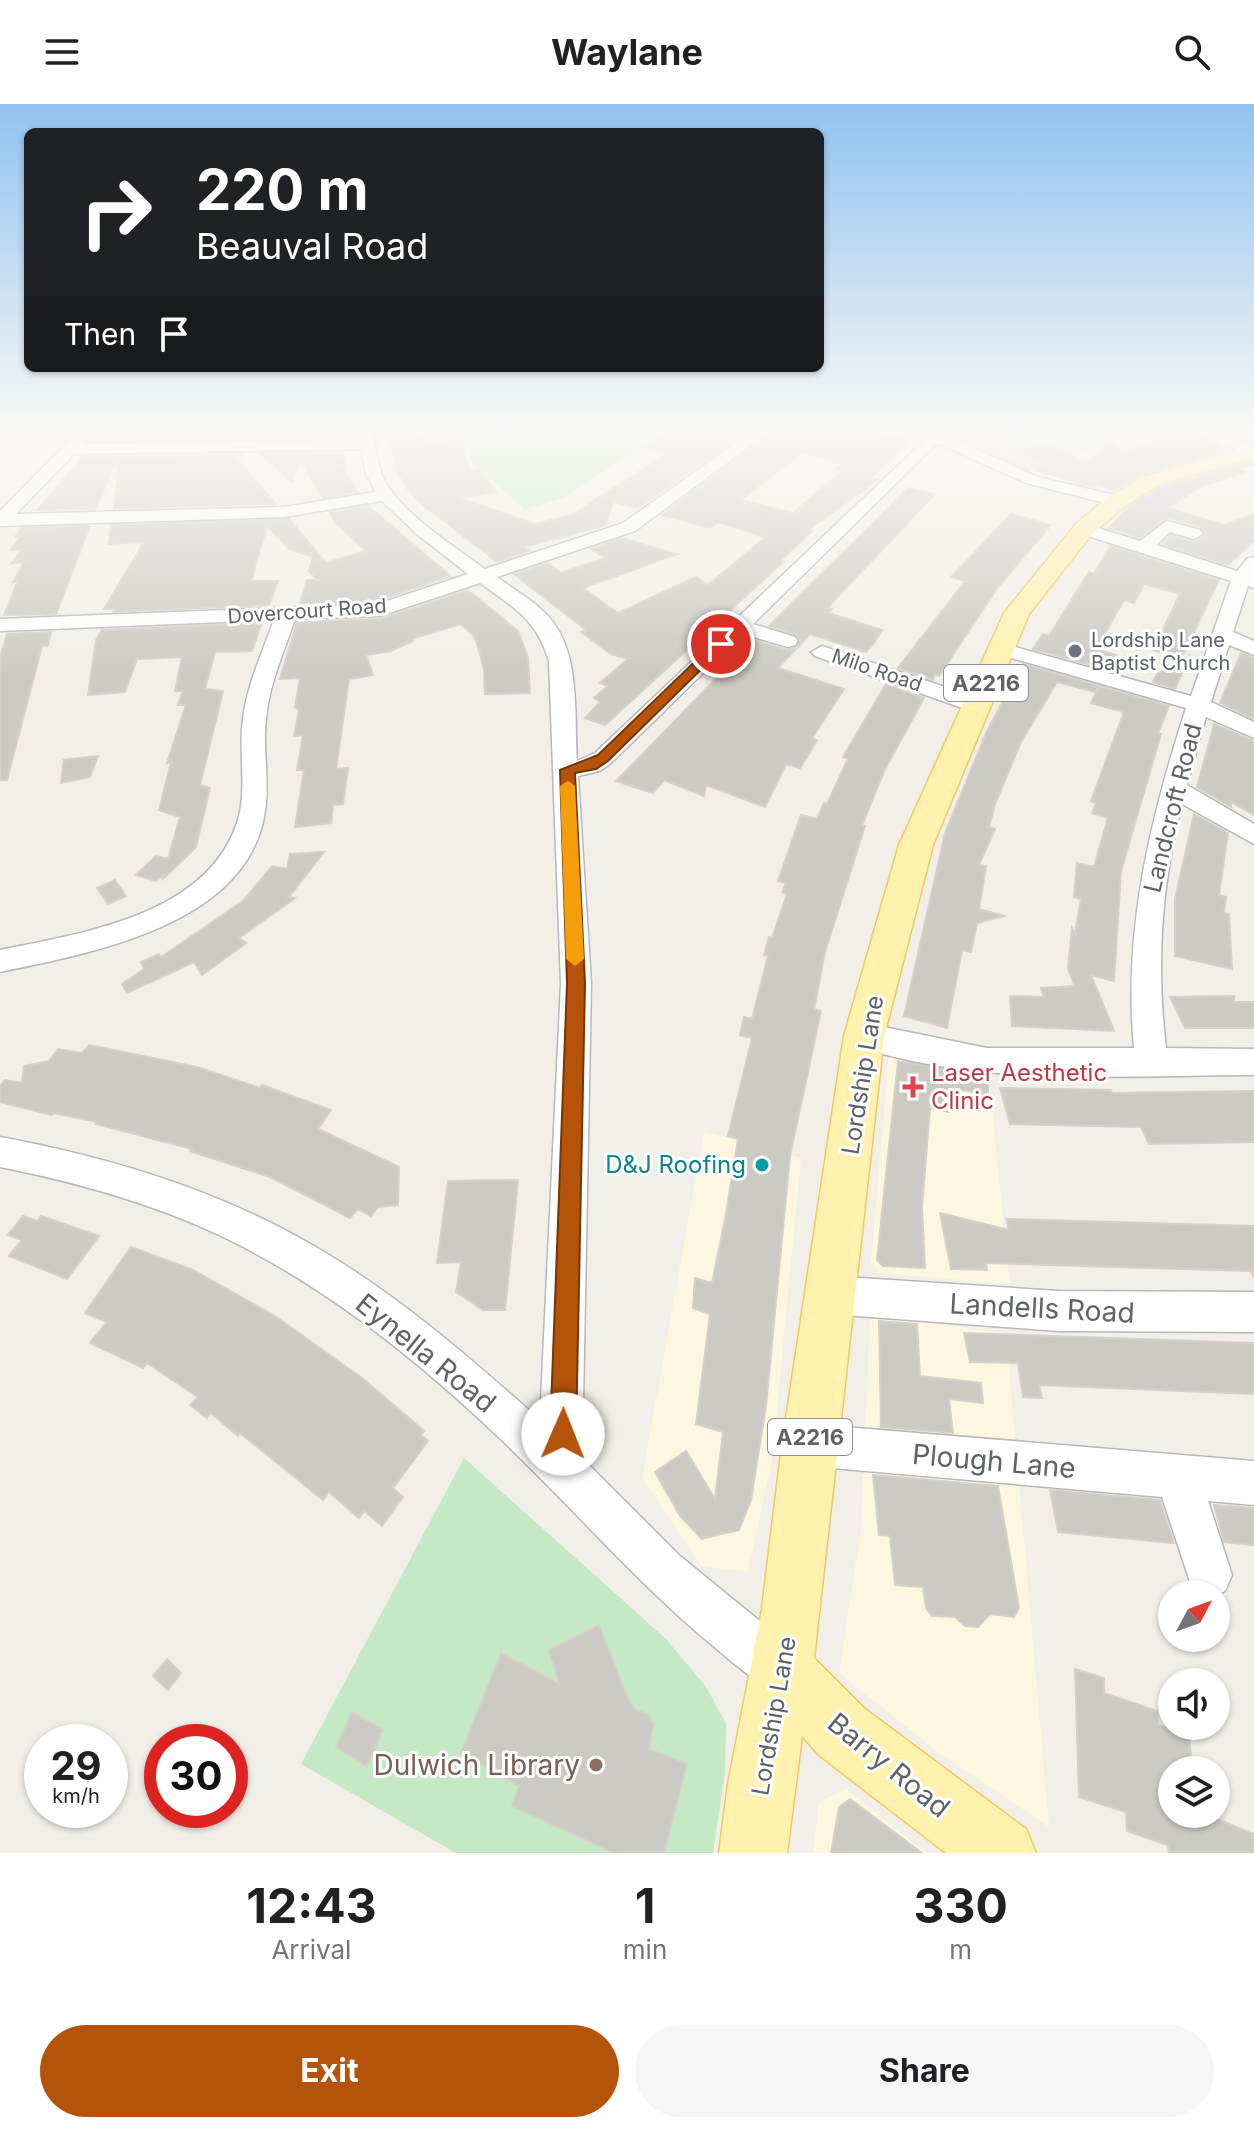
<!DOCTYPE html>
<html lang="en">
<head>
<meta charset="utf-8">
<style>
	body { margin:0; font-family:Inter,sans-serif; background:#f6f6f6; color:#202124; height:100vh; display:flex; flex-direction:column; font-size:30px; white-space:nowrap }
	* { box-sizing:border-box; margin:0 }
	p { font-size:26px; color:#757577 }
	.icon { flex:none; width:44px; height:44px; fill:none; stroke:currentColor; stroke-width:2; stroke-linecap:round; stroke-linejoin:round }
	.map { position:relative; height:1749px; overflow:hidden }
	.side { display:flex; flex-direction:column; background:#fff; flex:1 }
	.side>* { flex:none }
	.top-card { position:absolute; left:24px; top:24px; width:800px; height:244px; border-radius:12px; box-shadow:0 2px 6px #0004; background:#202124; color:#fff; overflow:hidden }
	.needle { width:52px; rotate:49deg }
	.tools { position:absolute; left:1158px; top:1476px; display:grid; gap:16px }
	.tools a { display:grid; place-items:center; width:72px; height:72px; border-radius:50%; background:#fff; box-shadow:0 2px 6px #0004; font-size:40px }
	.speed { position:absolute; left:24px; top:1620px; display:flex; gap:16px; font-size:40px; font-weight:700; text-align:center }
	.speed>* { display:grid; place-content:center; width:104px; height:104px; border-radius:50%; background:#fff; box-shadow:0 2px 6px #0004; line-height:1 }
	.speed small { font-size:20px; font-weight:400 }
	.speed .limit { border:12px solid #d22; background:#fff; color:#111 }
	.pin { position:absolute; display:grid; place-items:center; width:68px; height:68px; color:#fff; margin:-34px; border:4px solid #fff; border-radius:50%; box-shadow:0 2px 8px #0007 }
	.me { position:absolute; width:88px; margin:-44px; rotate:1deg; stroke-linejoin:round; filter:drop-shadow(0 0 6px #0008) }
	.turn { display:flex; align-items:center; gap:28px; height:168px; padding:0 40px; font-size:36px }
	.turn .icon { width:104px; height:104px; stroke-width:2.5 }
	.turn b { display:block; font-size:56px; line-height:68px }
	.then { display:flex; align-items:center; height:76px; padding:0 40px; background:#0003; gap:16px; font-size:30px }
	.eta { display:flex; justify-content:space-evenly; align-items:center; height:136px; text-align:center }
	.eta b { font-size:48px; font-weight:700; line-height:56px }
	.cta { display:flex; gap:16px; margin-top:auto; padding:16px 40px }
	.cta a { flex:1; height:92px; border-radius:48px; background:#b45309; color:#fff; font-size:32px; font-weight:700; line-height:92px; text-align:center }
	.cta a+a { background:#f6f6f6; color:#202124 }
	header { display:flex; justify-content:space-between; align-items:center; height:104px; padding:0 40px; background:#fff; font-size:36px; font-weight:700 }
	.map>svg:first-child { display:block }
</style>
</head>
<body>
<header><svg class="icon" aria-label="menu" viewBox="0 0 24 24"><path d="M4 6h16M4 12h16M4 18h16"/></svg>Waylane<svg class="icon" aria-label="search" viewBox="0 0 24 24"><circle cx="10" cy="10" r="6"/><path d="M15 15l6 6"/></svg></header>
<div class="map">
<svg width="1254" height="1749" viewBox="0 0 1254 1749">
	<rect width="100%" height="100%" fill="#f1efe8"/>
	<g fill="#fef7e0">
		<polygon points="890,938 987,957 1010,1180 880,1169 871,1159"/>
		<polygon points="704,1028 801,1054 772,1357 748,1468 702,1462 642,1374"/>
		<polygon points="870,1210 1006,1230 1049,1723 937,1647 839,1569 861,1425"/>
		<polygon points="846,1685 926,1749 813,1749 819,1698"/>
	</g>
	<polygon fill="#e1ded6" points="937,327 1110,327 1103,342 1068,353 1052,352 1028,368"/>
	<g fill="#c5e8c5">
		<polygon points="461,327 665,327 562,394 525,405 472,359"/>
		<polygon points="990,327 1110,327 1103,342 1064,344 1053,337 1024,341"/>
		<polygon points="464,1354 666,1535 706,1583 726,1619 725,1668 713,1749 456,1749 301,1660"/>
	</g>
	<g fill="#cccac5" stroke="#d6d1c6" stroke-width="2" fill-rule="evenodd">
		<polygon points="103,327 341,327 344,328 342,333 96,337"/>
		<polygon points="420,327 421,334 427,334 428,337 461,334 470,367 480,365 496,388 459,394 535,420 572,411 667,349 641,343 665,327 748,327 638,404 613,398 606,421 524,443 530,447 497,458 423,401 406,383 402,374 399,374 387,328"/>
		<path d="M773 327H869L911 337 870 374 878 376 808 426 812 427 780 457 783 458 605 621 585 614 600 598 594 594 608 582 600 579 628 555 611 550 581 528 586 526 514 470 548 459 561 469 605 454 591 445 622 434 677 450 583 484 618 509 696 473 708 481 766 433 718 418 710 424 662 411ZM802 349 843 359 835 366 842 367 793 409 741 396Z"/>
		<polygon points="1127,327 1197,327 1225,347 1145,369 1114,386 1097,380 1095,383 1077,379 1036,366 1045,359 1010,345 1052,340 1084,358 1093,356 1107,335 1121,345 1118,348 1153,339"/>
		<polygon points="344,348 341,354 346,354 343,363 347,363 345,368 358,388 323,394 300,356 292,378 261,350"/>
		<polygon points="242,350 237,355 276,400 114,404 119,362 114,360 96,405 37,406 83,353"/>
		<polygon points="1250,358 1254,360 1238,364 1246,368 1202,382 1167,404 1224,421 1254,410 1254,437 1228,461 1162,440 1171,431 1195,438 1206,431 1201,423 1168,414 1139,434 1109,424 1127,404 1161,383"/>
		<polygon points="908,384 935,390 827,504 832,505 828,509 882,526 873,540 866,548 810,530 778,564 844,585 812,634 817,636 807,653 800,664 786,660 765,703 706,681 704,692 664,676 653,689 616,677 754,536 787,546 797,543 801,537 797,531 769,522"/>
		<polygon points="368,402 451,472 377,497 300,500 307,476 318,476 309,467 313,453 289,445 267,422 251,477 278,477 269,501 113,508 115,505 104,505 144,438 109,440 111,421 289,415 326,459 366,447 335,418 330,408"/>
		<polygon points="1011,410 1051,421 998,483 939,572 935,570 933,576 898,564 965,477 951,473"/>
		<polygon points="90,422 56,510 4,511 18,477 13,478 24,458 12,459 22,445 10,446 20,433 15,433 22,424"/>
		<polygon points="1110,442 1219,476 1181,555 1153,546 1180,490 1144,480 1134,499 1124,496 1096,545 1116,551 1108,566 1033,545 1043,530 1049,532 1089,468 1094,470"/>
		<polygon points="468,486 518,527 528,553 530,589 485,590 484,565 478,543 474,532 461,520 411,535 413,537 391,547 366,551 373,571 349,575 336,665 348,664 343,700 333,701 331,719 295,723 304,666 297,666 303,631 294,632 299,606 295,603 300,574 280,575 297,518 380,515"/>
		<polygon points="262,519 252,547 215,548 205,585 223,587 200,681 210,684 196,743 162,776 164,770 156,777 136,771 156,752 168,755 180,713 159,706 171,658 167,659 186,601 178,601 183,587 175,587 182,553 137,555 125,588 88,591 96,536 102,526"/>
		<polygon points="51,528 48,541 42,542 7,676 0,676 0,553 7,530"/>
		<polygon points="1241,549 1254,554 1254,615 1220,599"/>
		<polygon points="1189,552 1175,585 1153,578 1157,570"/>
		<polygon points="1023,560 1099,582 1096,588 1057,578 1021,638 995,700 989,723 995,725 979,761 986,762 979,805 1004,812 977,819 971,848 962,846 947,924 904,912 945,729 987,627"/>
		<polygon points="886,580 924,594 885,665 862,721 865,722 825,848 814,905 821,907 790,1052 766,1302 751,1396 739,1426 702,1435 680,1412 655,1368 686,1347 715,1395 723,1328 696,1320 710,1210 693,1204 695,1174 712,1179 726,1110 738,1035 728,1032 752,934 740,931 744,913 752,915 768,852 764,851 769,833 772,834 787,790 782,788 786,779 778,777 801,711 817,715 824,699 827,700 848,655 843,653"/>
		<polygon points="1099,582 1169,602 1158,629 1161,630 1121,767 1114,877 1091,871 1114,927 1012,922 1010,892 1044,893 1041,884 1075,882 1068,865 1072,824 1075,830 1081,795 1074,793 1077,759 1094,763 1108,714 1092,709 1096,699 1091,697 1124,608 1091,599"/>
		<polygon points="1214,620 1254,637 1254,711 1231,698 1231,703 1197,683"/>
		<polygon points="98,652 90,673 61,679 64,656"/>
		<polygon points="1194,710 1228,729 1219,791 1226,793 1224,809 1229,810 1232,865 1175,852 1175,795"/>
		<polygon points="324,748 289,793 295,794 239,834 246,839 202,871 194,858 127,889 122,880 144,865 141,858 159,850 161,853 243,797 272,762 287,765 290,750"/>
		<polygon points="115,776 126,792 108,800 97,784"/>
		<polygon points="1234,892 1234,898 1254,898 1254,924 1185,924 1170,893"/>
		<polygon points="89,941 197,963 260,984 262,981 331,1006 318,1025 399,1063 398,1101 378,1103 371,1112 358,1105 350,1114 270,1073 190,1047 192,1045 96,1020 98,1018 53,1009 52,1011 0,998 0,982 5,976 22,979 24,962 49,957 58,945 82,949"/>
		<polygon points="898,957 988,972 988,992 951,983 949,1008 930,1004 922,1103 925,1164 883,1162 877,1156"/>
		<polygon points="1000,984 1111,986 1112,989 1254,987 1254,1038 1149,1040 1141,1023 1010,1020"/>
		<polygon points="518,1076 505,1206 483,1206 456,1188 461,1158 437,1159 448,1077"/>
		<polygon points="940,1109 1009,1126 1006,1115 1254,1122 1254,1174 1251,1167 986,1159 987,1166 951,1165"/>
		<polygon points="23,1112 37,1117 41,1112 99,1132 67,1175 9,1152 22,1136 8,1131"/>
		<polygon points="131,1143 193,1166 275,1212 362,1274 424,1327 421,1331 428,1337 393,1384 403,1393 382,1422 364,1407 359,1414 329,1388 323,1396 240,1329 238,1332 211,1309 207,1314 190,1301 198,1293 147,1259 143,1264 90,1239 107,1218 85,1209"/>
		<polygon points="879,1217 917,1220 920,1272 981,1279 983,1299 949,1295 953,1329 881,1323"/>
		<polygon points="964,1229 1254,1239 1254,1290 1039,1281 1042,1294 1023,1293 1018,1259 970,1258"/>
		<polygon points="873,1371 998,1382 1019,1504 1014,1513 990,1510 978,1523 965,1522 955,1513 932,1512 926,1504 923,1483 895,1481 890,1432 879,1431"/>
		<polygon points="1050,1386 1160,1396 1174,1439 1058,1428"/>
		<polygon points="1214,1401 1254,1404 1254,1441 1224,1438"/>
		<polygon points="599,1521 626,1590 635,1606 648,1610 653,1620 649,1645 687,1660 664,1749 614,1749 512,1702 519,1682 461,1649 501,1549 559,1580 549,1546"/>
		<polygon points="167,1555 181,1569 168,1586 153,1572"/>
		<polygon points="1075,1565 1104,1574 1104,1589 1157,1607 1158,1621 1189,1631 1192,1666 1172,1666 1172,1710 1205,1710 1254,1730 1254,1749 1169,1749 1168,1741 1127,1727 1126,1708 1079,1693"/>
		<polygon points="352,1608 383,1626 367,1662 336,1643"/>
		<polygon points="850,1695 922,1749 831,1749 839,1703"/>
	</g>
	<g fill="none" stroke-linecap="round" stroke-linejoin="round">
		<defs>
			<g id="minor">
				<path d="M82 327 90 332 83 340 360 336 359 327H373C376 342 377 357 382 371 396 406 455 443 485 465L623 419 753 327H770L635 427 497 473C512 484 529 494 543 507 582 542 574 609 577 657L595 649 926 335 915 327H935L1038 373 1123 393 1125 397 1117 402 1026 379 939 340 934 342 753 520 795 533 798 537 795 541 788 543 743 530 611 659 600 667 578 672 591 879 582 1354 680 1452 799 1549 807 1566 799 1583 782 1591C758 1580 738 1563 718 1546 660 1499 610 1445 557 1391 460 1291 346 1191 219 1131 149 1098 75 1078 0 1063V1033C109 1053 218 1086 314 1142 397 1190 469 1253 540 1316L561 879 549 557C535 513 515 505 480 479L380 512 295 515C284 548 269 580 266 615 262 646 270 676 265 707 249 821 92 849 0 868V846C82 829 206 812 237 719 248 686 238 649 243 615 247 581 262 549 274 516L0 527V515L378 500 468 470 418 431 382 397 284 413 0 422V407L77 329ZM361 345 366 370 376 388 284 403 16 410 74 350Z"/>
				<polygon points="1200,327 1219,327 1254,345 1254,356"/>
				<path d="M1167 417 1200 426 1203 430 1194 435 1170 428 1156 441 1237 467 1247 455 1254 453V484L1248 482 1233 528 1254 537V551L1229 541 1211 598 1254 618V634L1206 613 1187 681 1254 720V740L1182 700C1161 781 1156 862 1166 944L1254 945V971C1121 971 981 984 853 941L848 932 853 923 864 919 987 944H1134C1123 826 1150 716 1186 604L994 549 991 545 1001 539 1191 592 1231 477 1078 429 1075 425 1084 420 1140 437Z"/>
				<polygon points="822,542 984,596 987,601 976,608 968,606 815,552 811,548"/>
				<polygon points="830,1172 1058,1187 1254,1188 1254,1228 1058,1227 830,1210 816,1205 811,1191 816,1177"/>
				<path d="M809 1320 1254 1357V1401L1208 1397 1232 1471 1225 1487C1215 1492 1204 1492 1193 1487L1162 1393 809 1362 794 1356 788 1341 794 1326Z"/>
			</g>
			<polygon id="major" points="1254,342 1254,354 1160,380 1125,402 1092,430 1029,510 933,741 884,932 814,1554 865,1605 1026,1725 1036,1749 946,1749 819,1651 802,1632 787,1749 719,1749 728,1680 762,1505 782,1341 844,932 899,741 1004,509 1076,420 1109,392 1146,372"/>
		</defs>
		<use href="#minor" stroke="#b5b8bc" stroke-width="3"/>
		<use href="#major" stroke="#f2c960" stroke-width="3"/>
		<use href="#minor" fill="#fff" fill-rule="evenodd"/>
		<use href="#major" fill="#fff2af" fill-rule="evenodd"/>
	</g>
	<linearGradient id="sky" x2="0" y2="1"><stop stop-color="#8fc3f1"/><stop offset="0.57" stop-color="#f9f8f5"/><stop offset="1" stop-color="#f9f8f5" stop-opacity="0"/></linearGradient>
	<rect width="1254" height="572" fill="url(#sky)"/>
	<polygon fill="#b45309" stroke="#753606" stroke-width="2" points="716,537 727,540 608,657 596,665 575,669 585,879 576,1330 572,1340 563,1343 554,1340 550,1330 567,879 560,666 598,651"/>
	<polygon fill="#f59e0b" points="568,677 575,682 584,855 575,862 566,855 560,682"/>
	<circle fill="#6b7280" stroke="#fff" stroke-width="3" cx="1075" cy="547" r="8"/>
	<path fill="#e0444e" stroke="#fff" stroke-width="3" d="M909 971h8v8h8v8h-8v8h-8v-8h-8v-8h8z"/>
	<circle fill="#0f9aa8" stroke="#fff" stroke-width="3" cx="762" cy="1061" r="8"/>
	<circle fill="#8d6e63" stroke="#fff" stroke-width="3" cx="596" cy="1661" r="8"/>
	<g text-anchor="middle" stroke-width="6" stroke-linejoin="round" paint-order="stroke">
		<g font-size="20" fill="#5f6368" stroke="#fff">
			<text transform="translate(307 507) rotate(-4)" y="7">Dovercourt Road</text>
			<text transform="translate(877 566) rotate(19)" y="7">Milo Road</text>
		</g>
		<g font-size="20" fill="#5b616d" stroke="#fff" text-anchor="start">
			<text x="1091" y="543">Lordship Lane<tspan x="1091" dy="23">Baptist Church</tspan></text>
		</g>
		<g fill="#fff" stroke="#8f9295" stroke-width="2">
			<rect x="944" y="561" width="84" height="36" rx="6"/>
			<rect x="768" y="1315" width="84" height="36" rx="6"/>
		</g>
		<g font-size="22" font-weight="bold" fill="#5f6368">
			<text x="986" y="587">A2216</text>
			<text x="810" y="1341">A2216</text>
		</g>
		<g font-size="24" fill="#5f6368" stroke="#fff">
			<text transform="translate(1173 704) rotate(-76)" y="8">Landcroft Road</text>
			<text transform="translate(863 971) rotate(-81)" y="8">Lordship Lane</text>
			<text transform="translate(774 1612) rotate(-80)" y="8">Lordship Lane</text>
		</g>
		<g font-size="24" fill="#be3a42" stroke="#fff" text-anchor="start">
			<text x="931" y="977">Laser Aesthetic<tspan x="931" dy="28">Clinic</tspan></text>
		</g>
		<g font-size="24" fill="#0d838f" stroke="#fff" text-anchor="end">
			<text x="746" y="1069">D&amp;J Roofing</text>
		</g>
		<g font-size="28" fill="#5f6368" stroke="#fff">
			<text transform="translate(1042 1204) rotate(3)" y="10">Landells Road</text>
			<text transform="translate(426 1249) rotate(39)" y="10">Eynella Road</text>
			<text transform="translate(994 1357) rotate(5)" y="10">Plough Lane</text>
			<text transform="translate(889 1661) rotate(39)" y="10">Barry Road</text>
		</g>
		<g font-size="28" fill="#785e54" stroke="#fff" text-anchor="end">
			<text x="580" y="1671">Dulwich Library</text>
		</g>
	</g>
</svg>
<div class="tools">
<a><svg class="needle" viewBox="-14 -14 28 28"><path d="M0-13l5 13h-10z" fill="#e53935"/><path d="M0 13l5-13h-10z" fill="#757577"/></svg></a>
<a><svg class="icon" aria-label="sound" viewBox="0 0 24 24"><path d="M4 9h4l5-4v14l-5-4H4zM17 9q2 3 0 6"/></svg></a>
<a><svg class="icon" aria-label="layers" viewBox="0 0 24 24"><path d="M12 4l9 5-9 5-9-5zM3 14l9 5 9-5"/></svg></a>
</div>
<div class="speed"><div>29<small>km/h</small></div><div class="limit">30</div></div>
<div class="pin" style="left:721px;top:540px;background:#d93025"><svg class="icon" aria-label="arrive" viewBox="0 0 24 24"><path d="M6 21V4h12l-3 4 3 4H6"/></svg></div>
<svg class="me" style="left:563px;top:1330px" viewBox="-20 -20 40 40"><circle r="19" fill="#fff"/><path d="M0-13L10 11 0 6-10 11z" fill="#b45309"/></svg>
<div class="top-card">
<div class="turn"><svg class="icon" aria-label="right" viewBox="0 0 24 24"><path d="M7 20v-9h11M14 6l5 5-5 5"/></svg><div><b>220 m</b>Beauval Road</div></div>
<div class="then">Then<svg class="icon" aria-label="arrive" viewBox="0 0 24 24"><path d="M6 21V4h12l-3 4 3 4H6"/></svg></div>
</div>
</div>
<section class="side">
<div class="eta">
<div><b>12:43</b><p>Arrival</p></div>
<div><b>1</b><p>min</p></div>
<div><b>330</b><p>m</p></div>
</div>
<div class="cta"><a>Exit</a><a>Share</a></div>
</section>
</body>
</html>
